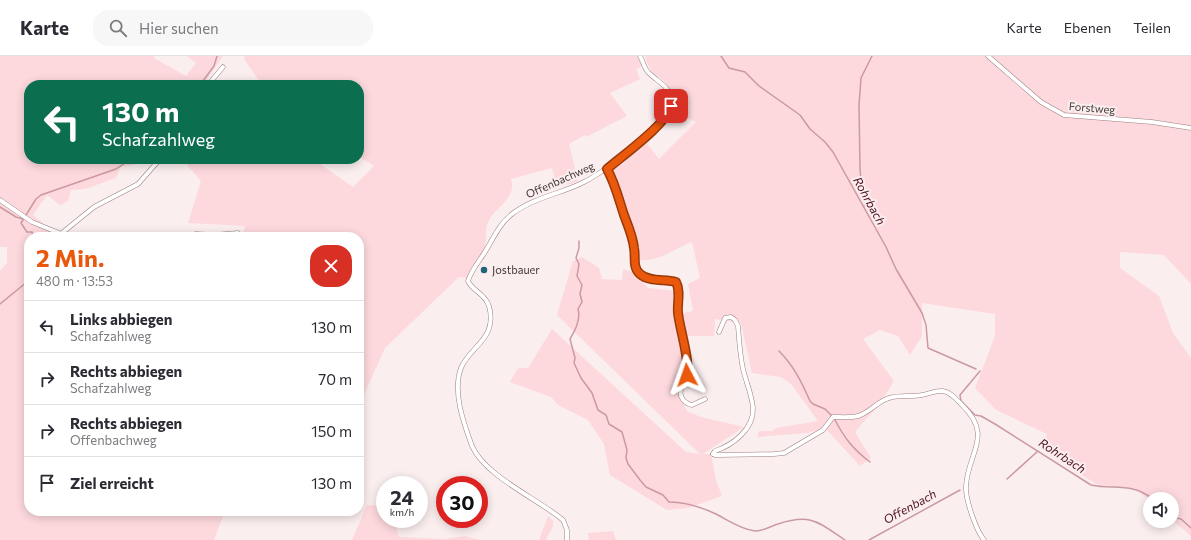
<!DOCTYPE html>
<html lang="de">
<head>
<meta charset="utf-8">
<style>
	body { margin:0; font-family:Commissioner,sans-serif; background:#f7f7f7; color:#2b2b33; height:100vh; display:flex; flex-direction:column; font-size:15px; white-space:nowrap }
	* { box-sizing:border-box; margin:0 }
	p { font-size:13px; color:#7c7c81 }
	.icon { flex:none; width:22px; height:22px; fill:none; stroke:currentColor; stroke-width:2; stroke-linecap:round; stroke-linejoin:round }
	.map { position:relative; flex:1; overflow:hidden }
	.panel { position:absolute; left:24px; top:176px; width:340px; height:284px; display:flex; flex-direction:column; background:#fff; border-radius:16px; box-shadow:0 2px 10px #0003 }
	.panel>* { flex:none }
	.top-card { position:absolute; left:24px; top:24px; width:340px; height:84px; border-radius:16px; box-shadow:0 2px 10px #0003; background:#0b6e4f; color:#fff; overflow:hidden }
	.buttons { position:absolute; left:1143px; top:436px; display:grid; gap:8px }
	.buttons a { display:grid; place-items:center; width:36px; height:36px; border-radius:50%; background:#fff; box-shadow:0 2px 10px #0003; font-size:20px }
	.speed { position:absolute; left:376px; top:420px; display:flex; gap:8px; font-size:20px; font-weight:700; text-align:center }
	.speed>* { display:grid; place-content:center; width:52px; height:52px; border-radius:50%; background:#fff; box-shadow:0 2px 10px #0003; line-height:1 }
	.speed small { font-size:10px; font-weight:400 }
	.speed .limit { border:6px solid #d22; background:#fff; color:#111 }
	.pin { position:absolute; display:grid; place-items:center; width:34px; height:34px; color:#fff; margin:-17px; border-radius:8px; box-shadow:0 2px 6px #0006 }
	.me { position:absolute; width:44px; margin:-22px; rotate:356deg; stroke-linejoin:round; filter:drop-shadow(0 0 3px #0008) }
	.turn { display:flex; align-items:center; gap:14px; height:84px; padding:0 12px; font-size:18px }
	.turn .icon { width:52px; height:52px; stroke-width:2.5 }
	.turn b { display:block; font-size:28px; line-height:34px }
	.round { display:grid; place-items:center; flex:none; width:42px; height:42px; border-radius:16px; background:#f7f7f7 }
	.summary { display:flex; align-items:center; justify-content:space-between; height:68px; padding:0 12px }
	h1 { font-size:24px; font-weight:700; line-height:30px; color:#ea580c }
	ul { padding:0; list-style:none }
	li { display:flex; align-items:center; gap:12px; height:52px; padding:0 12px; border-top:1px solid #e1e1e2 }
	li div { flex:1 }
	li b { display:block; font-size:15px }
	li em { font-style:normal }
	header { display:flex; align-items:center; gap:24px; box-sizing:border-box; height:56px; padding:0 20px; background:#fff; border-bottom:1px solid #e1e1e2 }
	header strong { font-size:19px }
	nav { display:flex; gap:22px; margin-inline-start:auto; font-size:14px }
	.search { width:280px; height:36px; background:#f7f7f7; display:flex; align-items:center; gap:10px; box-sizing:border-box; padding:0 14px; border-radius:16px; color:#7c7c81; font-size:15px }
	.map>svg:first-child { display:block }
</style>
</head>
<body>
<header>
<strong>Karte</strong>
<div class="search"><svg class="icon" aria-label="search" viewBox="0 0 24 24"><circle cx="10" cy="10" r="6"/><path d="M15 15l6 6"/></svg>Hier suchen</div>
<nav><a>Karte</a><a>Ebenen</a><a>Teilen</a></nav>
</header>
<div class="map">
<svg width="1191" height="484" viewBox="0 0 1191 484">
	<rect width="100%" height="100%" fill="#fbeeef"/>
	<g fill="#fdd9dd">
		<polygon points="0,0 154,0 154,2 186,20 196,7 187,0 223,0 203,29 29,29 29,103 140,103 134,109 121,111 116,122 85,133 71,134 68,145 60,149 47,139 33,159 60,181 29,181 29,455 225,455 214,484 0,484 0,215 7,207 7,191 0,191"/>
		<path d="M245 0H637L642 10 636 13 640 23 610 37 627 60 586 81 585 79 569 88 578 125 571 128 557 130 552 112 511 123C517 142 497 150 489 164 484 173 487 183 485 192 482 202 473 213 467 222L459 221 385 292 359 350V181H242L245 170 188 167 201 125 187 109 195 103H313L353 131 374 110 359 100V29H262L244 3Z"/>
		<path d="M645 0H1191V228L1164 199 1120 196V212L1159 240 1173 277 1191 302V480L1172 464V443H1150V445L1136 433 1096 428 1041 393 1047 378 996 354 975 332 995 280V258L922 247V280L910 299 898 280 880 274 863 283 894 325 881 346 855 376 871 402 860 410 825 372 807 377 757 381 759 375H772L776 372 818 365 791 328 781 321 752 317 741 267 715 263 714 280H682L679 258 693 255 688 228 700 222 692 186C672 194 660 206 636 204L617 131 610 112 644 84 659 103 696 66 676 57 673 38 664 25 653 17 647 7Z"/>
		<polygon points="582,201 599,212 602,223 622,224 623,213 636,217 648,232 675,235 675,259 680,280 684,307 677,335 687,355 701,361 744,371 703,398 711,398 716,424 722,440 688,452 667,454 610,419 604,388 588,364 558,349 551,341 510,326 518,312 528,312 552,273 686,396 700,398 557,259 573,205"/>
		<polygon points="367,449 385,450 385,463 394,463 399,481 444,483 465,480 480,484 352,484"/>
		<polygon points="548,460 553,465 553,470 546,484 539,484"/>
		<polygon points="613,475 616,484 589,484 588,477"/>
	</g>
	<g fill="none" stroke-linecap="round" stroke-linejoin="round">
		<g stroke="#cb99a0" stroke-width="1.5">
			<polyline points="721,0 729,12 745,16 759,30 800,59 810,73 825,86 833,96 886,191 896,213 922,257 926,269 928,292 976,313"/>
			<polyline points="200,29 214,10 217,0"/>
			<polyline points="864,150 866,144 861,125 860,112 859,49 861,22 872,0"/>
			<polyline points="0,151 16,161 23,163"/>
			<polyline points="33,181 32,176 27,176 21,167 36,143 41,139 116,113 131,103"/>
			<path d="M579 185V192L576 202 579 208 577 220 582 229 580 238 582 246 578 253C581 263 575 275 570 283L575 302 574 307 581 322 592 337 598 354 606 359 609 368 622 376 627 394 626 402 628 408 640 424 646 431 663 439 669 446C685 446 701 451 716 458 728 464 740 473 755 475 761 476 771 470 778 468 811 457 818 466 845 484"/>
			<polyline points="0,248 27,226 29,218"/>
			<path d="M779 295C794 310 802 327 810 345L813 348 825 353 832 360"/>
			<path d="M980 315 960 339 961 345 975 359 981 360 995 368 1091 429C1115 434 1131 426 1153 443"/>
			<path d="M835 364C845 383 853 393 870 406"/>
			<polyline points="1007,423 1038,395"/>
			<polyline points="1172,461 1181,463 1191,472"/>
			<polyline points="869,484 960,434"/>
		</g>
		<defs>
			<g id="street">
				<polyline points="988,0 1041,46 1064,59 1152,66 1191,72"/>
				<polyline points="208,29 223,11"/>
				<path d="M607 113C615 128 620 146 625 162 628 172 633 182 634 192 636 201 632 211 640 218 649 226 664 223 676 226 680 234 677 242 677 250 677 271 686 290 688 311 689 321 678 329 681 340 683 345 687 348 692 349L705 343"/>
				<polyline points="0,144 32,166 69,181"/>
				<polyline points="62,177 94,151 138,128 160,103"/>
				<polyline points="186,181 196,178 214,179 238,177"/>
				<path d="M713 398 715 399H718L774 398 784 397 823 374 833 361C841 361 851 362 858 360 869 357 878 345 889 342 900 339 911 341 922 339 929 338 935 334 943 335 951 336 957 344 962 349 994 380 968 396 966 430 965 443 976 474 984 484"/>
				<path d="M713 398 715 395C733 389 754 373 753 352 752 339 746 326 743 313 740 299 739 284 738 270L735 264 731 261 725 262 719 276"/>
				<path d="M567 484V474L563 464C538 443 485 420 472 390 464 368 452 336 461 312 470 290 498 283 489 250 485 237 472 235 468 225 471 215 477 208 483 199 493 184 498 169 512 158 534 141 561 138 584 126 604 116 660 74 670 55 672 51 672 47 671 43 670 30 656 25 648 16 644 12 643 5 640 0"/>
			</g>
		</defs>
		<use href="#street" stroke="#9b7f82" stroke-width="5"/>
		<use href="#street" stroke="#fff" stroke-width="4"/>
	</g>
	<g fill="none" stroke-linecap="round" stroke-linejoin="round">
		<defs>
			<path id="route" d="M671 50C668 67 622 100 607 113 615 127 619 144 624 159 628 170 633 181 634 192 636 201 632 211 640 218 649 226 664 223 676 226 681 235 677 248 678 257 680 275 690 303 687 319"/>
		</defs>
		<use href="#route" stroke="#983908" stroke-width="10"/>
		<use href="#route" stroke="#ea580c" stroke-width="7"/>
	</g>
	<circle fill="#206476" stroke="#fbeeef" stroke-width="1.5" cx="484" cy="214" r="4"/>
	<g text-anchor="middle" stroke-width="4" stroke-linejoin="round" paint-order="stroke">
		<g font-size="11" fill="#423637" stroke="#fbeeef">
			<text transform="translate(1092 52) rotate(5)" y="4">Forstweg</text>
			<text transform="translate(560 124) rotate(-24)" y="4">Offenbachweg</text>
		</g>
		<g font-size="11" fill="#423637" stroke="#fbeeef" text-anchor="start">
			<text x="492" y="218">Jostbauer</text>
		</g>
		<g font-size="12" font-style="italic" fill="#4f1222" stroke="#fbeeef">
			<text transform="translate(869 145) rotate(61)" y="4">Rohrbach</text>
			<text transform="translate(1062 400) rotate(33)" y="4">Rohrbach</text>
			<text transform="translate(910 451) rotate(-29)" y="4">Offenbach</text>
		</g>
	</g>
</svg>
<div class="buttons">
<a><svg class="icon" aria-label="sound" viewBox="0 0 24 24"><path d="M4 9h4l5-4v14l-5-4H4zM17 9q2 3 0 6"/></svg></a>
</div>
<div class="speed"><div>24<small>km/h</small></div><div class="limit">30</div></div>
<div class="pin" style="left:671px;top:50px;background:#d93025"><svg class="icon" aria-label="arrive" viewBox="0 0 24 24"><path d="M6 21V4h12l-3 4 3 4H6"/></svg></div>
<svg class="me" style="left:687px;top:319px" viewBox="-20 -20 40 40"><path d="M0-17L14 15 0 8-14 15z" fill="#ea580c" stroke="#fff" stroke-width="4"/></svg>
<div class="top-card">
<div class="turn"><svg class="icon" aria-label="left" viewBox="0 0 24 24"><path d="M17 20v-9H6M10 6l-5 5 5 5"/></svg><div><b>130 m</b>Schafzahlweg</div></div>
</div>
<section class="panel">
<div class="summary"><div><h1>2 Min.</h1><p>480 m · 13:53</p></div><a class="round" style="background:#d93025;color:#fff"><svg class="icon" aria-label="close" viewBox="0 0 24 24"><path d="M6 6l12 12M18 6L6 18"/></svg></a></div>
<ul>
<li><svg class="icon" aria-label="left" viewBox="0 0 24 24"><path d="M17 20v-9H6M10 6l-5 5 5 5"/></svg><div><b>Links abbiegen</b><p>Schafzahlweg</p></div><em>130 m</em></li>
<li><svg class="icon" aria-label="right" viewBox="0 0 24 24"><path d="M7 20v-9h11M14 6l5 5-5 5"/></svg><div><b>Rechts abbiegen</b><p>Schafzahlweg</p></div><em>70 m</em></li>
<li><svg class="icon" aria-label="right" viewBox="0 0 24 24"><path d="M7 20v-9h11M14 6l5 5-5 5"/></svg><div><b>Rechts abbiegen</b><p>Offenbachweg</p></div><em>150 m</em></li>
<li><svg class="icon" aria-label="arrive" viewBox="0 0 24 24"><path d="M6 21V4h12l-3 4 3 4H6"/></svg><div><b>Ziel erreicht</b></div><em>130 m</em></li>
</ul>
</section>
</div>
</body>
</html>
